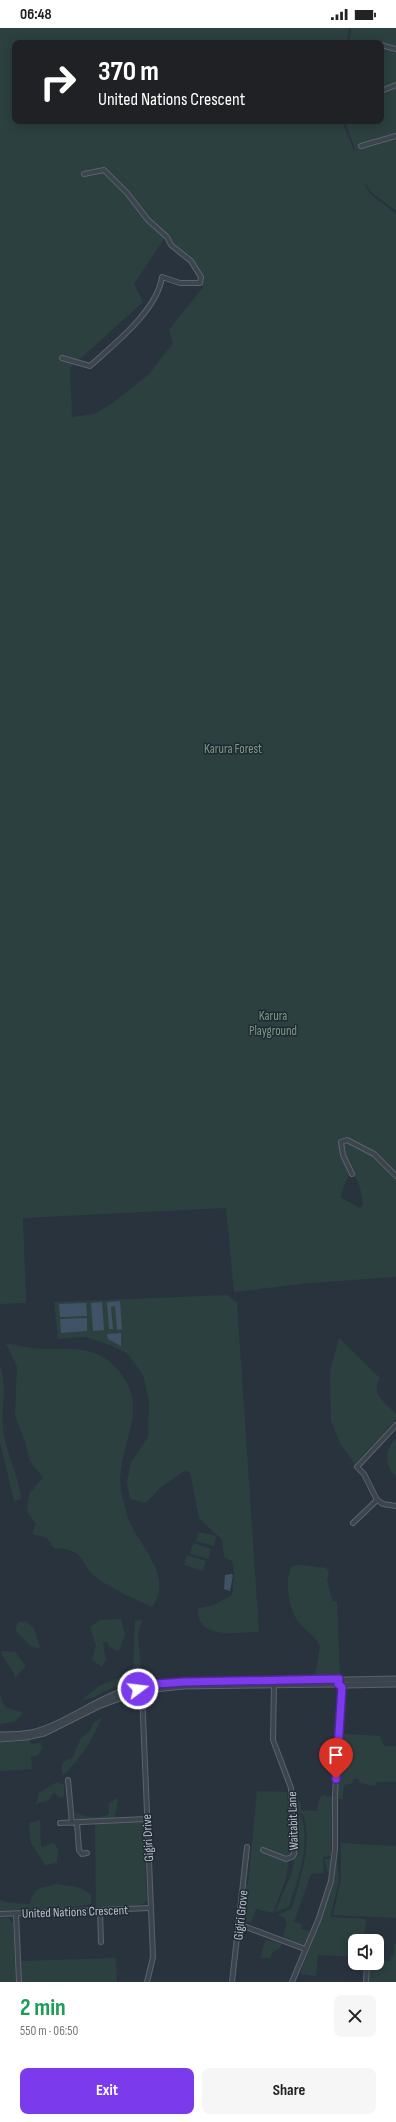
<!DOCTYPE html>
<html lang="en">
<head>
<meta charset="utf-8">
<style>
	body { margin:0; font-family:"Sofia Sans Condensed",sans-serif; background:#f6f6f6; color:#222; height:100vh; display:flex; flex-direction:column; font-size:15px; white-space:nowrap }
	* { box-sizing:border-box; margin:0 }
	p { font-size:13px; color:#767676 }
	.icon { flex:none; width:22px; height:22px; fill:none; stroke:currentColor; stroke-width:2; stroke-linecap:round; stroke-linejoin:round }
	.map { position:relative; height:1954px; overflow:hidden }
	.sheet { display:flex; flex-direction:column; background:#fff; flex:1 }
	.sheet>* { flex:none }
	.banner { position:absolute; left:12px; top:12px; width:372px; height:84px; border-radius:8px; box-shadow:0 2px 10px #0003; background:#202124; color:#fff; overflow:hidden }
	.buttons { position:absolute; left:348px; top:1906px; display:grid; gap:8px }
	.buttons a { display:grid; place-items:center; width:36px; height:36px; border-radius:8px; background:#fff; box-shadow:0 2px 10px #0003; font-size:20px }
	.pin { position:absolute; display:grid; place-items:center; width:34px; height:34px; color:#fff; margin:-41px -17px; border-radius:50% 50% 50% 0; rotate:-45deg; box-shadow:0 0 4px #0007 }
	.pin .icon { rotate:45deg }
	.me { position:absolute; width:44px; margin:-22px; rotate:75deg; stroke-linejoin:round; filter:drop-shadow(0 0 3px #0008) }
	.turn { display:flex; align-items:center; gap:14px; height:84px; padding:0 20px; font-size:18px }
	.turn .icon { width:52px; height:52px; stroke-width:2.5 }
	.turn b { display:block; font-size:28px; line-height:34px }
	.round { display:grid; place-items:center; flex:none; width:42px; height:42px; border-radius:8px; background:#f6f6f6 }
	.overview { display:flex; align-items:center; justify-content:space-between; height:68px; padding:0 20px }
	h1 { font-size:24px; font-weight:700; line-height:30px; color:#1e9e55 }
	.cta { display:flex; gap:8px; margin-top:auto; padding:8px 20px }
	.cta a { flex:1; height:46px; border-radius:8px; background:#7c3aed; color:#fff; font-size:16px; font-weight:700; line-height:46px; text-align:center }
	.cta a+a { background:#f6f6f6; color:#222 }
	.status { display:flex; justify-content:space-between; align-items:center; height:28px; padding:0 20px; background:#fff; direction:ltr }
	.status svg { height:11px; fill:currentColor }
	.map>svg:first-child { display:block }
</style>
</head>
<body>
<div class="status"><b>06:48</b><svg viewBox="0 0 49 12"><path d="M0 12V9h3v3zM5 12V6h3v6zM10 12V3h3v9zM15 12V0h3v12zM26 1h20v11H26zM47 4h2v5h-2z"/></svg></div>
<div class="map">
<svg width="396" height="1954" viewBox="0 0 396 1954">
	<rect width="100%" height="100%" fill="#29333e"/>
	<g fill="#2c4040" fill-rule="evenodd">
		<path d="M0 0H349L347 15H15V93H342L354 123 355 122 345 93H381V15H349L351 0H396V183L371 164 364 152 369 165 396 186V1249L309 1255 234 1264 226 1180 23 1190 26 1275 0 1276ZM164 211 190 236 203 259 169 302 173 315 149 346 110 377 94 386 72 389 70 340 143 274 134 256ZM352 1146C360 1153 362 1168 363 1177L360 1180 340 1169 348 1148Z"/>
		<path d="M227 1267 237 1275 259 1604C243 1604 210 1611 200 1593 198 1590 198 1584 198 1580L212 1578 232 1567 234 1544 232 1533 224 1529 222 1512 199 1490 190 1444 184 1443 161 1459 146 1475 130 1471 127 1454 131 1434 148 1409 149 1373 143 1347 127 1325 110 1317 86 1309 58 1311 54 1274Z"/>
		<path d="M339 1310 380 1350C370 1366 385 1374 396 1386V1391L355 1436 341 1417 331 1393 330 1344Z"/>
		<path d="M6 1315C15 1317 24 1319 32 1320 63 1324 93 1313 117 1341 154 1382 114 1420 121 1463 123 1473 126 1485 130 1495 142 1521 174 1550 152 1579 133 1570 113 1562 97 1550 78 1536 88 1521 54 1520L47 1510 32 1506 36 1496 27 1483 29 1466 43 1450 30 1433 24 1410 15 1388 17 1339Z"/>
		<path d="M0 1339C8 1357 1 1381 3 1400 5 1424 19 1447 21 1471L14 1473 0 1414Z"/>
		<path d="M396 1411V1449C385 1439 384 1421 396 1411Z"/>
		<polygon points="198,1504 216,1508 214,1518 196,1513"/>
		<polygon points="193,1515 211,1521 208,1531 190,1526"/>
		<polygon points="187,1527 206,1533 203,1543 184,1537"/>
		<path d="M302 1537 326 1540 329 1544 327 1552 332 1572 337 1574 340 1648H315L320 1618C316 1608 304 1602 297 1592 289 1580 284 1550 292 1538Z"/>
		<polygon points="121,1591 125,1607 119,1623 109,1619 107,1614 103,1615 106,1632 102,1639 92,1632 96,1617 90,1599 100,1592"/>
		<polygon points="143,1591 138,1604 141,1645 96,1668 81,1673 99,1658 133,1644 135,1593"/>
		<polygon points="26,1593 34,1601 41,1621 32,1619 15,1602 18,1594"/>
		<path d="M1 1623 15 1624 26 1638 15 1650C12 1637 4 1635 1 1623Z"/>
		<polygon points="0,1667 5,1679 23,1685 14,1694 0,1696"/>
		<path d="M102 1689C93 1711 81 1731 63 1747L61 1740 64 1733 72 1730 81 1710 89 1704 93 1695Z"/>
		<polygon points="344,1706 380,1708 384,1718 396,1718 396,1754 377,1754 375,1758 360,1755 358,1750 352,1752 353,1755 344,1757 343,1771 339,1771 337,1765 341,1748"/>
		<polygon points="30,1712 31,1716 41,1715 42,1721 37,1728 31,1728 32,1741 0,1743 0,1715"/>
		<polygon points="57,1754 64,1757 64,1769 59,1770 54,1764 49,1772 36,1776 39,1765"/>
		<polygon points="257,1763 287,1764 290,1825 286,1851 273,1885 256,1881 251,1895 245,1893 247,1872 245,1871 245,1854 248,1857"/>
		<path d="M323 1767 332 1769 333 1777H332L331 1828 323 1829 324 1845 311 1846 294 1894 302 1896 301 1901 310 1903 304 1919 283 1909 287 1895 285 1890 278 1887 292 1880C300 1850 313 1817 303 1786L294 1784 296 1768 300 1774 301 1782 316 1783 320 1769Z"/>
		<path d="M118 1770 114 1795 143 1794 147 1873 139 1878 96 1880 95 1798 98 1797 76 1793V1785C88 1790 97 1791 109 1786V1775Z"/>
		<path d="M301 1787C311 1817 298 1850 289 1879L275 1884 292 1844 299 1812 296 1788Z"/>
		<polygon points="40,1792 41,1819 54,1815 58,1822 57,1835 45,1837 31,1815 29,1795"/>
		<polygon points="341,1815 396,1818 396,1890 333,1887 341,1851"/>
		<polygon points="324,1831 337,1831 339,1853 330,1889 366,1891 364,1913 355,1913 355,1929 318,1927 316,1948 300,1946 322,1889 323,1888 334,1848 327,1843"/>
		<path d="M56 1856 78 1859 91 1866V1876L56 1882 0 1884V1872L10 1875 30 1876C36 1856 39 1862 56 1856Z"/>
		<polygon points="0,1890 9,1890 13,1896 16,1954 0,1954"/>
		<polygon points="265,1912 282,1916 279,1921 272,1925 271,1930 261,1930"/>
		<polygon points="394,1916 396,1916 396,1954 369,1954 369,1935 377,1935 377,1927 384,1928 385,1933 390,1933 391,1928 394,1927"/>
		<polygon points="116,1930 117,1954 21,1954 20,1933"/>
	</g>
	<g fill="#405265">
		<polygon points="120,1273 122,1301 117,1302 115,1278 111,1279 113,1301 109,1301 107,1274"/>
		<polygon points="102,1274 104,1302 93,1303 91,1275"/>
		<polygon points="86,1275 87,1288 60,1289 59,1276"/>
		<polygon points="87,1290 87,1303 61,1305 60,1291"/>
		<polygon points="121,1305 121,1318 108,1311 107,1306"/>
		<polygon points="231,1546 233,1547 230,1563 224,1561 225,1547"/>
	</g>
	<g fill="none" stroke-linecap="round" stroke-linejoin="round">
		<defs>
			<g id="minor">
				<polyline points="351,15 375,15"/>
				<polyline points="381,17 396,21"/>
				<polyline points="381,63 396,57"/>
				<polyline points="361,118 396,108"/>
				<path d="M62 330 90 338C114 316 157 283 162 249L180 255H200L201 249 191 233 171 217 167 209 148 192 127 165 104 142 84 146"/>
				<polyline points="352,1146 343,1127 341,1114 347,1112 374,1126 396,1148"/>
				<polyline points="377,1472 364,1446 357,1439 396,1397"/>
				<polyline points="377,1472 383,1476 396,1478"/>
				<polyline points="353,1495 377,1472"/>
				<polyline points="142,1664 153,1929 147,1954"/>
				<polyline points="68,1752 72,1795"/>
				<polyline points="60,1795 146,1791"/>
				<polyline points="77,1795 79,1822 82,1826 87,1825"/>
				<polyline points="263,1822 286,1831 292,1829 294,1826 291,1760 273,1712 274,1657"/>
				<polyline points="100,1883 101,1914"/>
				<polyline points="0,1886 150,1880"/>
				<polyline points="16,1886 19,1954"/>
				<polyline points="238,1896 305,1921"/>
				<polyline points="232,1954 247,1819"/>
				<polyline points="292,1954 319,1890 331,1853 335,1821 335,1766 342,1659"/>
				<polyline points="366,1954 367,1935"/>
			</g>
			<g id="tertiary">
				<polyline points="345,1652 396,1651"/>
				<polyline points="345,1657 396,1656"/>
				<polyline points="144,1658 184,1654 339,1651"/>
				<polyline points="145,1662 184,1658 338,1656"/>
				<path d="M0 1707C10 1707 21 1707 31 1705 67 1697 99 1667 139 1659"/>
				<polyline points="0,1711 26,1709 44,1705 98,1678 139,1663"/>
			</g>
		</defs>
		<use href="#minor" stroke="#5a636c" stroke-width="6"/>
		<use href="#tertiary" stroke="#5a636c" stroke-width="7"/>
		<use href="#minor" stroke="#3c454e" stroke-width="4"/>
		<use href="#tertiary" stroke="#3c454e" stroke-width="5"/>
	</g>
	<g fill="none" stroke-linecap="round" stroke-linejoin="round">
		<defs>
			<polyline id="route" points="138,1661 142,1657 184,1654 339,1651 338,1656 342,1659 336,1751"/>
		</defs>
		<use href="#route" stroke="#51269a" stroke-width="10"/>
		<use href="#route" stroke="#7c3aed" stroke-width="7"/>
	</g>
	<g text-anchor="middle" stroke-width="3" stroke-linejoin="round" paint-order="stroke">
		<g font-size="13" fill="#7a9c80" stroke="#212a34">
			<text x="233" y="725">Karura Forest</text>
			<text x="273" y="992">Karura<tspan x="273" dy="15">Playground</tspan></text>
		</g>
		<g font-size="13" fill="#b9c0c9" stroke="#212a34">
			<text transform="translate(292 1793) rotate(-92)" y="5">Waitabit Lane</text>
			<text transform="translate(147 1810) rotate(-93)" y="5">Gigiri Drive</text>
			<text transform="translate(75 1883) rotate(-2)" y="5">United Nations Crescent</text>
			<text transform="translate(240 1887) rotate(-84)" y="5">Gigiri Grove</text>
		</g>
	</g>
</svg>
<div class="buttons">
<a><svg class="icon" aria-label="sound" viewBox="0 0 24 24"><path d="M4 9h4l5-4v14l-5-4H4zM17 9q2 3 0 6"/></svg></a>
</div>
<div class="pin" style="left:336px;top:1751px;background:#d93025"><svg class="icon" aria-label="arrive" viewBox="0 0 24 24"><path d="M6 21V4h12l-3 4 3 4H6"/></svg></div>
<svg class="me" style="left:138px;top:1661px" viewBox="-20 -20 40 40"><circle r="17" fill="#7c3aed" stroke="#fff" stroke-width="3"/><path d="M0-11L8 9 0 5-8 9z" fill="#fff"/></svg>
<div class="banner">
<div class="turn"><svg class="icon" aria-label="right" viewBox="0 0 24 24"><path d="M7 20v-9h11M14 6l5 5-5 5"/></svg><div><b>370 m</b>United Nations Crescent</div></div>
</div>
</div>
<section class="sheet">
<div class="overview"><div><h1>2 min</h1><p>550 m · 06:50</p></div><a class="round"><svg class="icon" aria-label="close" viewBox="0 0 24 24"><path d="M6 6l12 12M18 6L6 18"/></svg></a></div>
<div class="cta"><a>Exit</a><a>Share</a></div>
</section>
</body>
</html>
